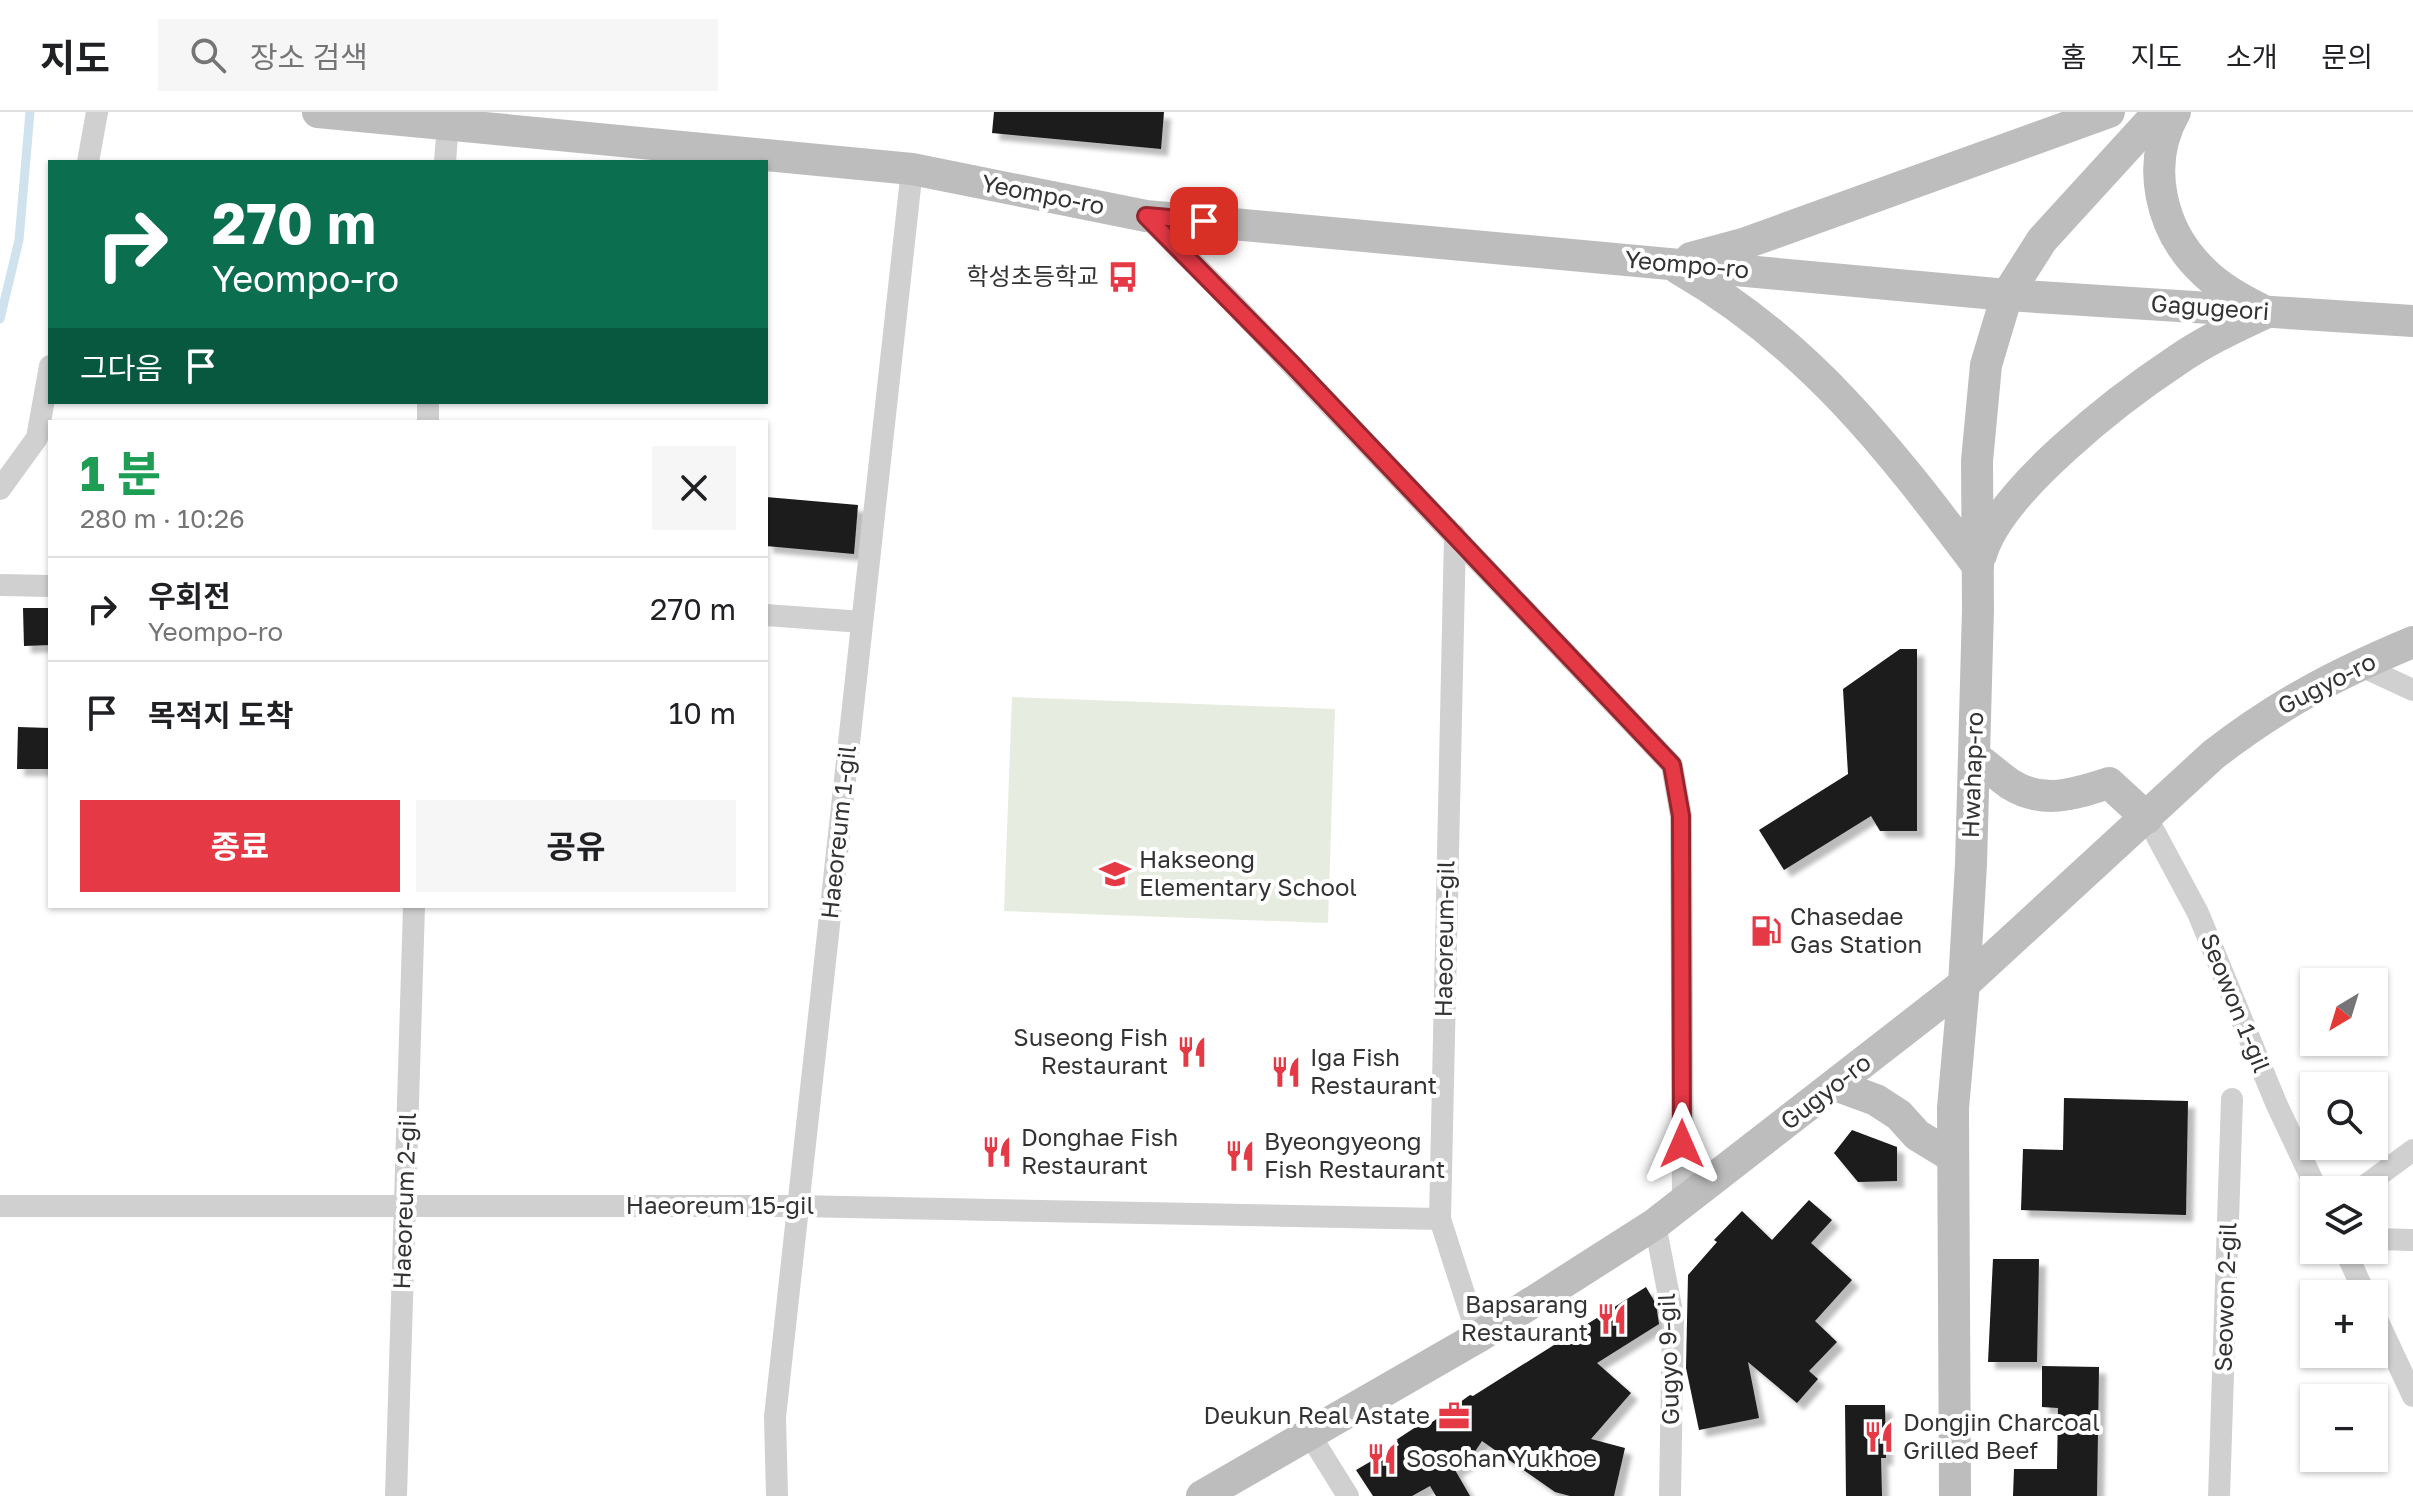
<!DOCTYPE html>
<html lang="ko">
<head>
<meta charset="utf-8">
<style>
	body { margin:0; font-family:"Golos Text","Noto Sans KR",sans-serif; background:#f6f6f6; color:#202124; height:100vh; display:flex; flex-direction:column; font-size:30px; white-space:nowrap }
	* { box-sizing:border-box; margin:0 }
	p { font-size:26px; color:#757577 }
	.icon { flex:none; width:44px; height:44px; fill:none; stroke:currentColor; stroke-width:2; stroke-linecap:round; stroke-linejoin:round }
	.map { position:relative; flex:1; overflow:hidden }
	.sheet { position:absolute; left:48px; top:308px; width:720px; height:488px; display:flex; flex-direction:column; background:#fff; border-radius:0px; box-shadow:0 2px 6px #0004 }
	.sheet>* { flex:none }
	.top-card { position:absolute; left:48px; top:48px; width:720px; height:244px; border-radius:0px; box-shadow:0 2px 6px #0004; background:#0b6e4f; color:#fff; overflow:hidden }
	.needle { width:52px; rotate:218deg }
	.fabs { position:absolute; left:2300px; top:856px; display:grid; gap:16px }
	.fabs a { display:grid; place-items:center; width:88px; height:88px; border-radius:0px; background:#fff; box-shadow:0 2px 6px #0004; font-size:40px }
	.pin { position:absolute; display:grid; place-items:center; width:68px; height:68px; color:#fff; margin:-34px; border-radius:16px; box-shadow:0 4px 12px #0006 }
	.me { position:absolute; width:88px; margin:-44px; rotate:0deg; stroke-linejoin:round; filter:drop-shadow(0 0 6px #0008) }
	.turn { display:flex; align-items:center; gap:28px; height:168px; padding:0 32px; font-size:36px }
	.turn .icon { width:104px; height:104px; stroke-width:2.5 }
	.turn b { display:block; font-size:56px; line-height:68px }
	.then { display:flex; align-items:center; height:76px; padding:0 32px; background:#0003; gap:16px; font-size:30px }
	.round { display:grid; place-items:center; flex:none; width:84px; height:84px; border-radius:0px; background:#f6f6f6 }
	.headline { display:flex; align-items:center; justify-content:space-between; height:136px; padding:0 32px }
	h1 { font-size:48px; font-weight:700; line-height:60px; color:#1e9e55 }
	.cta { display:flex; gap:16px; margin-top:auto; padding:16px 32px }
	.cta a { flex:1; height:92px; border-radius:0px; background:#e63946; color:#fff; font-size:32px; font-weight:700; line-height:92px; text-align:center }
	.cta a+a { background:#f6f6f6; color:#202124 }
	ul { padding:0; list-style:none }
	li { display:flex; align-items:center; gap:24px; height:104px; padding:0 32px; border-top:2px solid #e0e0e0 }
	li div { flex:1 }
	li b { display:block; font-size:30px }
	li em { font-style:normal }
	header { display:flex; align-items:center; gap:48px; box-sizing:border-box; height:112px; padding:0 40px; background:#fff; border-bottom:2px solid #e0e0e0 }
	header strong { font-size:38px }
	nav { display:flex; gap:44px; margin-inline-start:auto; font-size:28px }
	.search { width:560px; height:72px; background:#f6f6f6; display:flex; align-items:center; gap:20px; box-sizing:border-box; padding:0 28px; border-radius:0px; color:#757577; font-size:30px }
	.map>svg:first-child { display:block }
</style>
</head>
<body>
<header>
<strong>지도</strong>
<div class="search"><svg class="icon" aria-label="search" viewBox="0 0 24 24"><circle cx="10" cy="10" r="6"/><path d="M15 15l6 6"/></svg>장소 검색</div>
<nav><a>홈</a><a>지도</a><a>소개</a><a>문의</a></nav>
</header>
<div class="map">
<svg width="2413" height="1384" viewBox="0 0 2413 1384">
	<defs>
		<filter id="shadow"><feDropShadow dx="7" dy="7" stdDeviation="2" flood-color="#0004"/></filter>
	</defs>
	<rect width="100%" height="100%" fill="#fff"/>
	<polygon fill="#e6ecdf" points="1012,585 1335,597 1328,811 1004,799"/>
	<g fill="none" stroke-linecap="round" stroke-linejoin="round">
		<polyline stroke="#cfe2ee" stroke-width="9" points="0,207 19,128 30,0"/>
	</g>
	<g fill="#1a1a1a" filter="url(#shadow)">
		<polygon points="994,0 1164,0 1161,37 992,21"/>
		<polygon points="766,385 858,393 854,442 766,434"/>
		<polygon points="23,496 50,496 50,533 24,534"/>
		<polygon points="1900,537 1917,537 1917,719 1880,719 1871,704 1784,758 1759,718 1848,662 1843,577"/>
		<polygon points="18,615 50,616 50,657 17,657"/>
		<polygon points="2064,986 2188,989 2186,1103 2021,1098 2023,1037 2063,1038"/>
		<polygon points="1852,1018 1897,1035 1897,1069 1858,1070 1834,1041"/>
		<polygon points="1809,1088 1832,1108 1811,1131 1852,1168 1815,1209 1837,1230 1809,1259 1818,1267 1797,1291 1748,1250 1759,1306 1699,1318 1686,1256 1688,1163 1717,1130 1714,1128 1742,1099 1772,1128"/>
		<polygon points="1993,1147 2039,1147 2037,1250 1988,1250"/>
		<polygon points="1646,1175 1656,1192 1659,1212 1597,1251 1631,1281 1591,1327 1625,1336 1614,1384 1570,1384 1555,1380 1482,1329 1468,1350 1455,1358 1470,1384 1436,1384 1430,1374 1412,1384 1373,1384 1356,1358 1399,1333 1396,1328 1425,1309 1428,1313 1470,1283 1473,1284"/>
		<polygon points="2042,1254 2099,1255 2097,1384 2013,1384 2014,1357 2057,1357 2058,1296 2042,1295"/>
		<polygon points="1845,1293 1885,1293 1886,1346 1881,1346 1882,1384 1846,1384"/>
	</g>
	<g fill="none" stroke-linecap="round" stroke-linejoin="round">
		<g stroke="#d0d0d0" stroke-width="22">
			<polyline points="88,50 97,0"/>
			<polyline points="445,50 448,12"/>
			<polyline points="1146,104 1231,189 1672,653 1681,704 1683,1091"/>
			<polyline points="428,310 428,290"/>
			<polyline points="0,377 37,326 50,254"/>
			<polyline points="1455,423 1440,1107 1478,1225"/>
			<polyline points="0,473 50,474"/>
			<polyline points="766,503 862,510"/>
			<polyline points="2359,553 2413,578"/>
			<polyline points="2147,706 2198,801 2276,991 2317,1078"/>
			<polyline points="2359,1078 2413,1038"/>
			<polyline points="0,1094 798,1094 1440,1107"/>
			<polyline points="1655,1112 1673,1205 1670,1384"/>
			<polyline points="2374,1127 2413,1128"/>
			<polyline points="2345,1138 2365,1182"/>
			<polyline points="2374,1201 2413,1284"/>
			<polyline points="1310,1323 1348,1384"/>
			<polyline points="396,1384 414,794"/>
			<polyline points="777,1384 775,1305 912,57"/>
			<polyline points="2219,1384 2232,987"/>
		</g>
		<g stroke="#bdbdbd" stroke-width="32">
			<polyline points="318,0 912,57 1146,104 2007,183 2413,209"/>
			<path d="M2175 0C2145 52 2160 118 2203 159 2219 175 2239 186 2260 197"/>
			<polyline points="1691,146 1743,132 2109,0"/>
			<path d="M1679 157C1809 232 1889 336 1978 454"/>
			<path d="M1981 443C1999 379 2120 286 2176 249 2203 230 2233 216 2263 202"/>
			<path d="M1974 645C1987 653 1997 663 2010 672 2043 693 2075 682 2109 671L2147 706"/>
			<polyline points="1835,973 1876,988 1899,1003 1917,1023 1953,1045"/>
			<path d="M1202 1384 1478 1225 1655 1112 1964 872 2213 643C2279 592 2336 562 2413 530"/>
			<polyline points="1955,1384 1953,996 1964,872 1971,752 1978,497 1977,349 1986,253 2007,183 2042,128 2159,0"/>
		</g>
	</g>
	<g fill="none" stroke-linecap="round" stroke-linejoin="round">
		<defs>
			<polyline id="route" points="1204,109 1146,104 1292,252 1672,653 1681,704 1682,1032"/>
		</defs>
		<use href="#route" stroke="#96252e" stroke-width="20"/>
		<use href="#route" stroke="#e63946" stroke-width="14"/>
	</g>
	<defs>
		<symbol id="bus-bare" viewBox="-9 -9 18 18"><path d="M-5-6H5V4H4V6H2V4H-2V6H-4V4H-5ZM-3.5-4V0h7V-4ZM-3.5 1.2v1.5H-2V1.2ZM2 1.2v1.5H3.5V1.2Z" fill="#e63946" stroke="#fff" stroke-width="2.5" paint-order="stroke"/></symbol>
		<symbol id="school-bare" viewBox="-9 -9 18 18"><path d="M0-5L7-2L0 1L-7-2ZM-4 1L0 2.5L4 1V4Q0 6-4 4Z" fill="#e63946" stroke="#fff" stroke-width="2.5" paint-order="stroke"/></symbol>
		<symbol id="fuel-bare" viewBox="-9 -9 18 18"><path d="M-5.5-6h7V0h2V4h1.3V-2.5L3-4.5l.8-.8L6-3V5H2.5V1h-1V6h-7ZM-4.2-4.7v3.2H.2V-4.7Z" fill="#e63946" stroke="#fff" stroke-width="2.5" paint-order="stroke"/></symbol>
		<symbol id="restaurant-bare" viewBox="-9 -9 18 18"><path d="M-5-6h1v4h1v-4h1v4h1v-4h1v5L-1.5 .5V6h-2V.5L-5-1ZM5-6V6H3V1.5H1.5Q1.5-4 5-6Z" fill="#e63946" stroke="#fff" stroke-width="2.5" paint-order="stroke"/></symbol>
		<symbol id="office-bare" viewBox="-9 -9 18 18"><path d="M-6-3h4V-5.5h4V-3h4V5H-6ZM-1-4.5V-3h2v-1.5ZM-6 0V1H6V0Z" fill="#e63946" stroke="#fff" stroke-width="2.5" paint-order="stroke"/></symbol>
	</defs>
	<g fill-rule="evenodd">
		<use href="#bus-bare" x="1101" y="143" width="44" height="44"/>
		<use href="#school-bare" x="1093" y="740" width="44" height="44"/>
		<use href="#fuel-bare" x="1744" y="797" width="44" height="44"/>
		<use href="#restaurant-bare" x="1170" y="918" width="44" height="44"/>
		<use href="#restaurant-bare" x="1264" y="938" width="44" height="44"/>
		<use href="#restaurant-bare" x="975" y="1018" width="44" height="44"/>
		<use href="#restaurant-bare" x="1218" y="1022" width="44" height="44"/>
		<use href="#restaurant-bare" x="1590" y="1185" width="44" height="44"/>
		<use href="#office-bare" x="1432" y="1282" width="44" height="44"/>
		<use href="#restaurant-bare" x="1857" y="1303" width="44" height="44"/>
		<use href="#restaurant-bare" x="1360" y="1325" width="44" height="44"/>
	</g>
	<g text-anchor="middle" stroke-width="8" stroke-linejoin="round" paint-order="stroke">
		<g font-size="24" fill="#333" stroke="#fff">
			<text transform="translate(1043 83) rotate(11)" y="8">Yeompo-ro</text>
			<text transform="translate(1687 153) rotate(5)" y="8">Yeompo-ro</text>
			<text transform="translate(2210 196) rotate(4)" y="8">Gagugeori</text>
			<text transform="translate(2327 572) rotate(-27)" y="8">Gugyo-ro</text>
			<text transform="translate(1973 663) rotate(-88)" y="8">Hwahap-ro</text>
			<text transform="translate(839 720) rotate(-84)" y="8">Haeoreum 1-gil</text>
			<text transform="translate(1445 827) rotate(-89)" y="8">Haeoreum-gil</text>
			<text transform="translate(2235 891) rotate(68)" y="8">Seowon 1-gil</text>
			<text transform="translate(1826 980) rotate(-38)" y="8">Gugyo-ro</text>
			<text transform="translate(405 1089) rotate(-88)" y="8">Haeoreum 2-gil</text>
			<text x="720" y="1102">Haeoreum 15-gil</text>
			<text transform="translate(2226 1185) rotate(-88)" y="8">Seowon 2-gil</text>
			<text transform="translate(1669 1247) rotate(-92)" y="8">Gugyo 9-gil</text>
		</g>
		<g font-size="24" fill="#333" stroke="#fff" text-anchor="start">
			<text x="1099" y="173" text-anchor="end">학성초등학교</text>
			<text x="1139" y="756">Hakseong<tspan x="1139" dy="28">Elementary School</tspan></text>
			<text x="1790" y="813">Chasedae<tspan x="1790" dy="28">Gas Station</tspan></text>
			<text x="1168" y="934" text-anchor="end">Suseong Fish<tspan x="1168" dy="28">Restaurant</tspan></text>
			<text x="1310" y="954">Iga Fish<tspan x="1310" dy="28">Restaurant</tspan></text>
			<text x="1021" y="1034">Donghae Fish<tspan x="1021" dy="28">Restaurant</tspan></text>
			<text x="1264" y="1038">Byeongyeong<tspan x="1264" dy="28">Fish Restaurant</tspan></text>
			<text x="1588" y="1201" text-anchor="end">Bapsarang<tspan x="1588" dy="28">Restaurant</tspan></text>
			<text x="1430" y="1312" text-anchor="end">Deukun Real Astate</text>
			<text x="1903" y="1319">Dongjin Charcoal<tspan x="1903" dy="28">Grilled Beef</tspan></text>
			<text x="1406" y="1355">Sosohan Yukhoe</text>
		</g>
	</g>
</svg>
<div class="fabs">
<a><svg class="needle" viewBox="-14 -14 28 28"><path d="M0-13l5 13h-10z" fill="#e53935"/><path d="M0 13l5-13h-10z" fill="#757577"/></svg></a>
<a><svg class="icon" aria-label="search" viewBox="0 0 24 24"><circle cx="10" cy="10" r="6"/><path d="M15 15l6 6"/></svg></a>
<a><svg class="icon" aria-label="layers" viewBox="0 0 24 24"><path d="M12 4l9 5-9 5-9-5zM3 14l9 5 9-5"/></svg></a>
<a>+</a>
<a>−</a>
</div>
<div class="pin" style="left:1204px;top:109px;background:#d93025"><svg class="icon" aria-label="arrive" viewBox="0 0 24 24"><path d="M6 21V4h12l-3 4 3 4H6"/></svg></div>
<svg class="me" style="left:1682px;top:1032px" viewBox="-20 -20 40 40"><path d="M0-17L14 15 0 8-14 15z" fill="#e63946" stroke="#fff" stroke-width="4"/></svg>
<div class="top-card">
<div class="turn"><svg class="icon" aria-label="right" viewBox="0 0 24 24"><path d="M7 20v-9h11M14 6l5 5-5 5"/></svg><div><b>270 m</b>Yeompo-ro</div></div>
<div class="then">그다음<svg class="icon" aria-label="arrive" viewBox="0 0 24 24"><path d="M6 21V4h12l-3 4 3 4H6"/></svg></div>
</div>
<section class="sheet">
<div class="headline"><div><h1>1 분</h1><p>280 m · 10:26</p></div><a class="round"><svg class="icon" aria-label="close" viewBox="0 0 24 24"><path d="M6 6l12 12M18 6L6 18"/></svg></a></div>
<ul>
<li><svg class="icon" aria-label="right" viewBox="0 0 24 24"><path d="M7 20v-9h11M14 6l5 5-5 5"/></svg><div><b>우회전</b><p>Yeompo-ro</p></div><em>270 m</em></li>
<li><svg class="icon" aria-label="arrive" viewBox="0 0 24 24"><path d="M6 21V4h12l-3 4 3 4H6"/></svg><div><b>목적지 도착</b></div><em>10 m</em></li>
</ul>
<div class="cta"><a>종료</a><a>공유</a></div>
</section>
</div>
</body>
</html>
